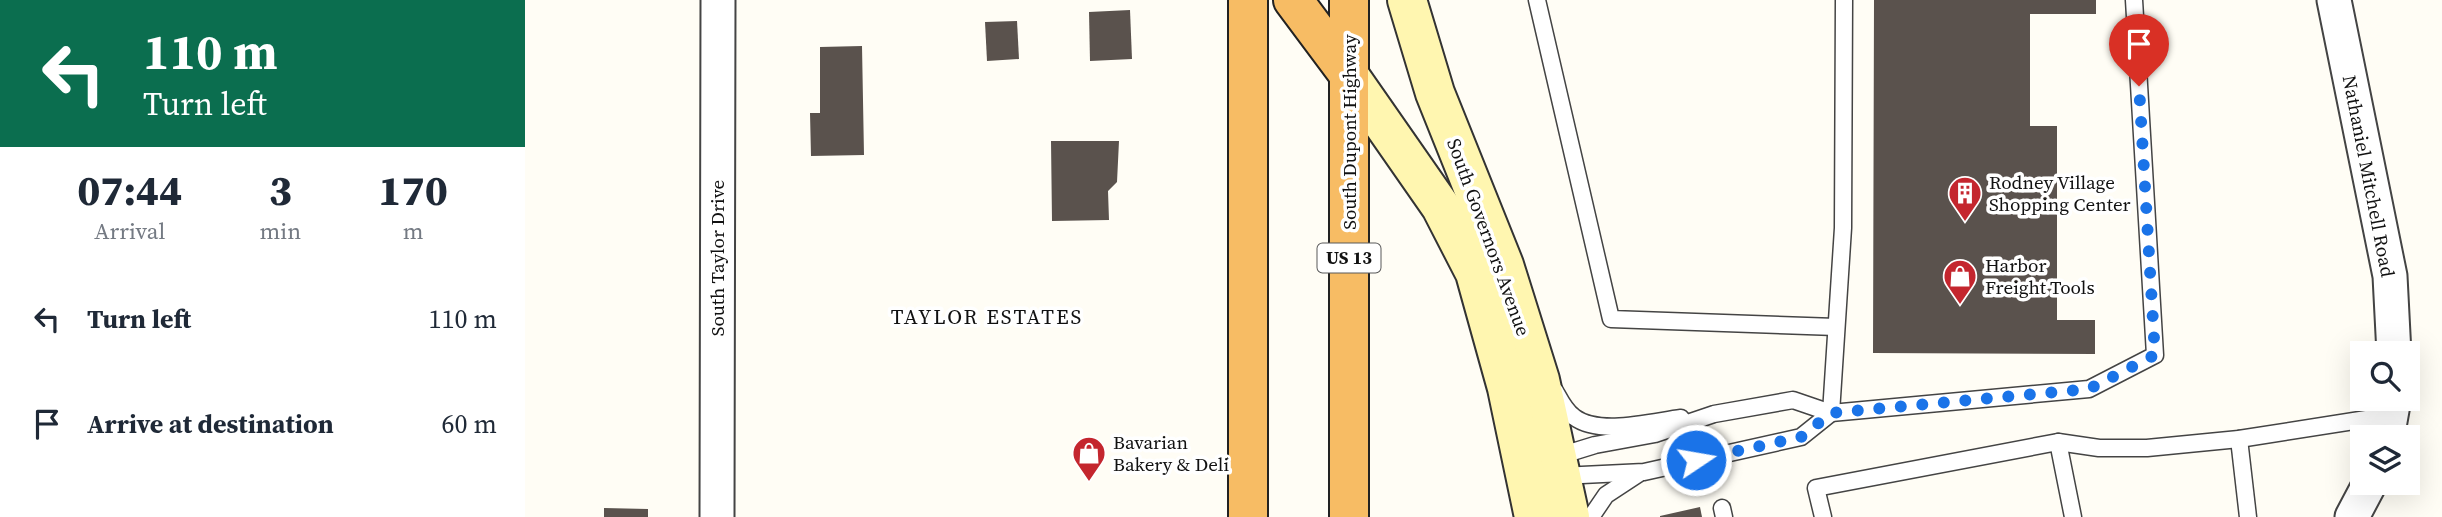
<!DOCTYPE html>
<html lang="en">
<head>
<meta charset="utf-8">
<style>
	body { margin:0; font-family:"Source Serif 4",serif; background:#f2f2f3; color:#1f2937; height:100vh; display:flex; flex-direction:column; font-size:26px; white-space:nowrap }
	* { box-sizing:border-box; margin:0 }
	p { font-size:23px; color:#747a83 }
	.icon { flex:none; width:38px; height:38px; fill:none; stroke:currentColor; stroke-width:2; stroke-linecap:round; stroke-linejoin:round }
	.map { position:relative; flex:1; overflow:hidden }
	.panel { display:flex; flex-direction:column; background:#fff; width:525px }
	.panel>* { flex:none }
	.hud { background:#0b6e4f; color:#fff; overflow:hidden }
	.tools { position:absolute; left:1825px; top:341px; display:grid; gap:14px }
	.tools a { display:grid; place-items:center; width:70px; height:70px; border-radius:0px; background:#fff; box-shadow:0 7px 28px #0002; font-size:35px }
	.pin { position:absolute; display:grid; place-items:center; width:60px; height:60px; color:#fff; margin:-72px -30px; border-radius:50% 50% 50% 0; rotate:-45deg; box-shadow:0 0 7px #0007 }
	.pin .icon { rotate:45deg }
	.me { position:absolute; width:77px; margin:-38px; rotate:78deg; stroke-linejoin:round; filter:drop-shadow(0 0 5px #0008) }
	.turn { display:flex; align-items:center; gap:24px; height:147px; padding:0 28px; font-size:32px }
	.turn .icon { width:91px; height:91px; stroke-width:2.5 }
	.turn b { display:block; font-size:49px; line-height:60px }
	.eta { display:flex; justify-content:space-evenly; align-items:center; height:119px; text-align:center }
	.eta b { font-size:42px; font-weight:800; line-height:49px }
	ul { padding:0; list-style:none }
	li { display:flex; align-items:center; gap:21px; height:105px; padding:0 28px }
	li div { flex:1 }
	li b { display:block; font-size:26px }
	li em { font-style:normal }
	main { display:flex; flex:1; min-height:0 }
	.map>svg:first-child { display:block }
</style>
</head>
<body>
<main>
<section class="panel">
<div class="hud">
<div class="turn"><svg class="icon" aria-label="left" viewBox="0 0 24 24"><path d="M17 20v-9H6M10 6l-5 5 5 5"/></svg><div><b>110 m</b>Turn left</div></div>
</div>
<div class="eta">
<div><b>07:44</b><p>Arrival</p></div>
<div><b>3</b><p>min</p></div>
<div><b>170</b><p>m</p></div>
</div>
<ul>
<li><svg class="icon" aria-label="left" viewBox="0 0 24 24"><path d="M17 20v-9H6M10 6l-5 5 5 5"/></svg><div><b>Turn left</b></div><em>110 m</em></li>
<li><svg class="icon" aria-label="arrive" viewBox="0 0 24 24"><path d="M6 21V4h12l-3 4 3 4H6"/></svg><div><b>Arrive at destination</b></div><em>60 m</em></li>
</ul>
</section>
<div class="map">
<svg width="1917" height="517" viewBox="0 0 1917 517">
	<rect width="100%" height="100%" fill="#fffdf5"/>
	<g fill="#5a524d">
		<polygon points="1349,0 1571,0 1571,14 1505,14 1505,126 1532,126 1532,320 1570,320 1570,354 1348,353"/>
		<polygon points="605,10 607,59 565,61 564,12"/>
		<polygon points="492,21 494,59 462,61 460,22"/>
		<polygon points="337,46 339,155 286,156 285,113 295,113 295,47"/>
		<polygon points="526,141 594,141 592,182 583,191 584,220 527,221"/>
		<polygon points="1175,507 1177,517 1135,517 1135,516"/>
		<polygon points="79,508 123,509 123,517 79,517"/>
	</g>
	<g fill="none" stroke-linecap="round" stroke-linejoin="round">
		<defs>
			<g id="service">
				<polyline points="1012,0 1086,319 1311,327"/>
				<path d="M1030 391C1035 400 1040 411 1049 417 1074 436 1126 422 1156 418"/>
				<polyline points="1714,439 1723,517"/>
				<polyline points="1533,442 1548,517"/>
				<polyline points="1031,457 1070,445 1130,434 1189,414 1268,400 1306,413 1564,389 1630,355 1609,0"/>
				<polyline points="1036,476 1119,472 1276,437 1306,413 1318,228 1319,0"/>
				<polyline points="1197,508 1199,517"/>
				<polyline points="1066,517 1081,495 1113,474"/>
				<polyline points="1298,517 1291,488 1533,442 1574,448 1622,448 1714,439 1867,415"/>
			</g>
			<g id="minor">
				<polyline points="1809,0 1865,276 1869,354"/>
				<polyline points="1862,438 1869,399"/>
				<polyline points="192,517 193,0"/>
				<polyline points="1827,517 1845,483"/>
			</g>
			<g id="secondary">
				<polyline points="882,0 910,93 979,265 1015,380 1045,517"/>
				<polyline points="824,75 916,207 950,273 982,388 1009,517"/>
			</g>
			<g id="trunk">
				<polyline points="768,0 824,75"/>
				<polyline points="723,517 723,0"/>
				<polyline points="824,517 824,0"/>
			</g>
		</defs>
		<use href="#service" stroke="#444" stroke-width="19"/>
		<use href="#minor" stroke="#444" stroke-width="37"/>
		<use href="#secondary" stroke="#333" stroke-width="42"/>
		<use href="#trunk" stroke="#222" stroke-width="42"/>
		<use href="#service" stroke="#fff" stroke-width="16"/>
		<use href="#minor" stroke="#fff" stroke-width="33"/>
		<use href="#secondary" stroke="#fff6b0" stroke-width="38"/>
		<use href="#trunk" stroke="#f7bc64" stroke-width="38"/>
	</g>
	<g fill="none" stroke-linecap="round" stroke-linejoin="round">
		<polyline stroke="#1a73e8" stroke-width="12" stroke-dasharray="0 21.6" points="1171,460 1276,437 1306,413 1564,389 1630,355 1614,86"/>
	</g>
	<defs>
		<symbol id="building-pin" viewBox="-11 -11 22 30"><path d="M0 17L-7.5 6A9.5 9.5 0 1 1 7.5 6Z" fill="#c4262e" stroke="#fff"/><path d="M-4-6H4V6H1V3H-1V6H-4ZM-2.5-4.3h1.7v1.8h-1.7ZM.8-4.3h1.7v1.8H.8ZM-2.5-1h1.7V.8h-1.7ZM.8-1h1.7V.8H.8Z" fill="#fff"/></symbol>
		<symbol id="shop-pin" viewBox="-11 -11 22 30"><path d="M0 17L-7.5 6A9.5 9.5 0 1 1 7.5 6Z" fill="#c4262e" stroke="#fff"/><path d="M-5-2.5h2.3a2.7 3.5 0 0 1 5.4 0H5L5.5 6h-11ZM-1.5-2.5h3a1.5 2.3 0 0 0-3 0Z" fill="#fff"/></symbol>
	</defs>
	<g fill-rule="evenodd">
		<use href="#building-pin" x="1421" y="174" width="38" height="52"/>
		<use href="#shop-pin" x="1416" y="257" width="38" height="52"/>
		<use href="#shop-pin" x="545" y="434" width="38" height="52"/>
	</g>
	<g text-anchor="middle" stroke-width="7" stroke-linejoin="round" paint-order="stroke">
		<rect fill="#fff" stroke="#585858" stroke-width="2" x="792.5" y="243.5" width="63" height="29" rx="5"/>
		<g font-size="18" font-weight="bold" fill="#111">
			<text x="824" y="264">US 13</text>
		</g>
		<g font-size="19" fill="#111" stroke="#fff">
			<text transform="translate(824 132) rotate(-90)" y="7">South Dupont Highway</text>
			<text transform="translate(1844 176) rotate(79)" y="7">Nathaniel Mitchell Road</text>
			<text transform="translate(964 237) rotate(70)" y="7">South Governors Avenue</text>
			<text transform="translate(192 258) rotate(-90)" y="7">South Taylor Drive</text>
		</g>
		<g font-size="19" fill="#111" stroke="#fff" text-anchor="start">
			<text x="1464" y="189">Rodney Village<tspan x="1464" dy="22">Shopping Center</tspan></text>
			<text x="1460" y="272">Harbor<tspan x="1460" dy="22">Freight Tools</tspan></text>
			<text x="588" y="449">Bavarian<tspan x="588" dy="22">Bakery &amp; Deli</tspan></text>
		</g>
		<g font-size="21" letter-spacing="2" fill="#111" stroke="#fff">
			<text x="462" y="324">TAYLOR ESTATES</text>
		</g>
	</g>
</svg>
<div class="tools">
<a><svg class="icon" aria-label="search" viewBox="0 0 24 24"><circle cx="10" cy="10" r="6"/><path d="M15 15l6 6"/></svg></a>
<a><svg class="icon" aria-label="layers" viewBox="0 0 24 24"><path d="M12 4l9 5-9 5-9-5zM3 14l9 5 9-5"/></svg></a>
</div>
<div class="pin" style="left:1614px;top:86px;background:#d93025"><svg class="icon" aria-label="arrive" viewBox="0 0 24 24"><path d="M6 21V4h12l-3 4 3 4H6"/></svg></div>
<svg class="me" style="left:1171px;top:460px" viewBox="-20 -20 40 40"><circle r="17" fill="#1a73e8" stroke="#fff" stroke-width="3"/><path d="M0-11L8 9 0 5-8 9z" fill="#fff"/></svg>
</div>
</main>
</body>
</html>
